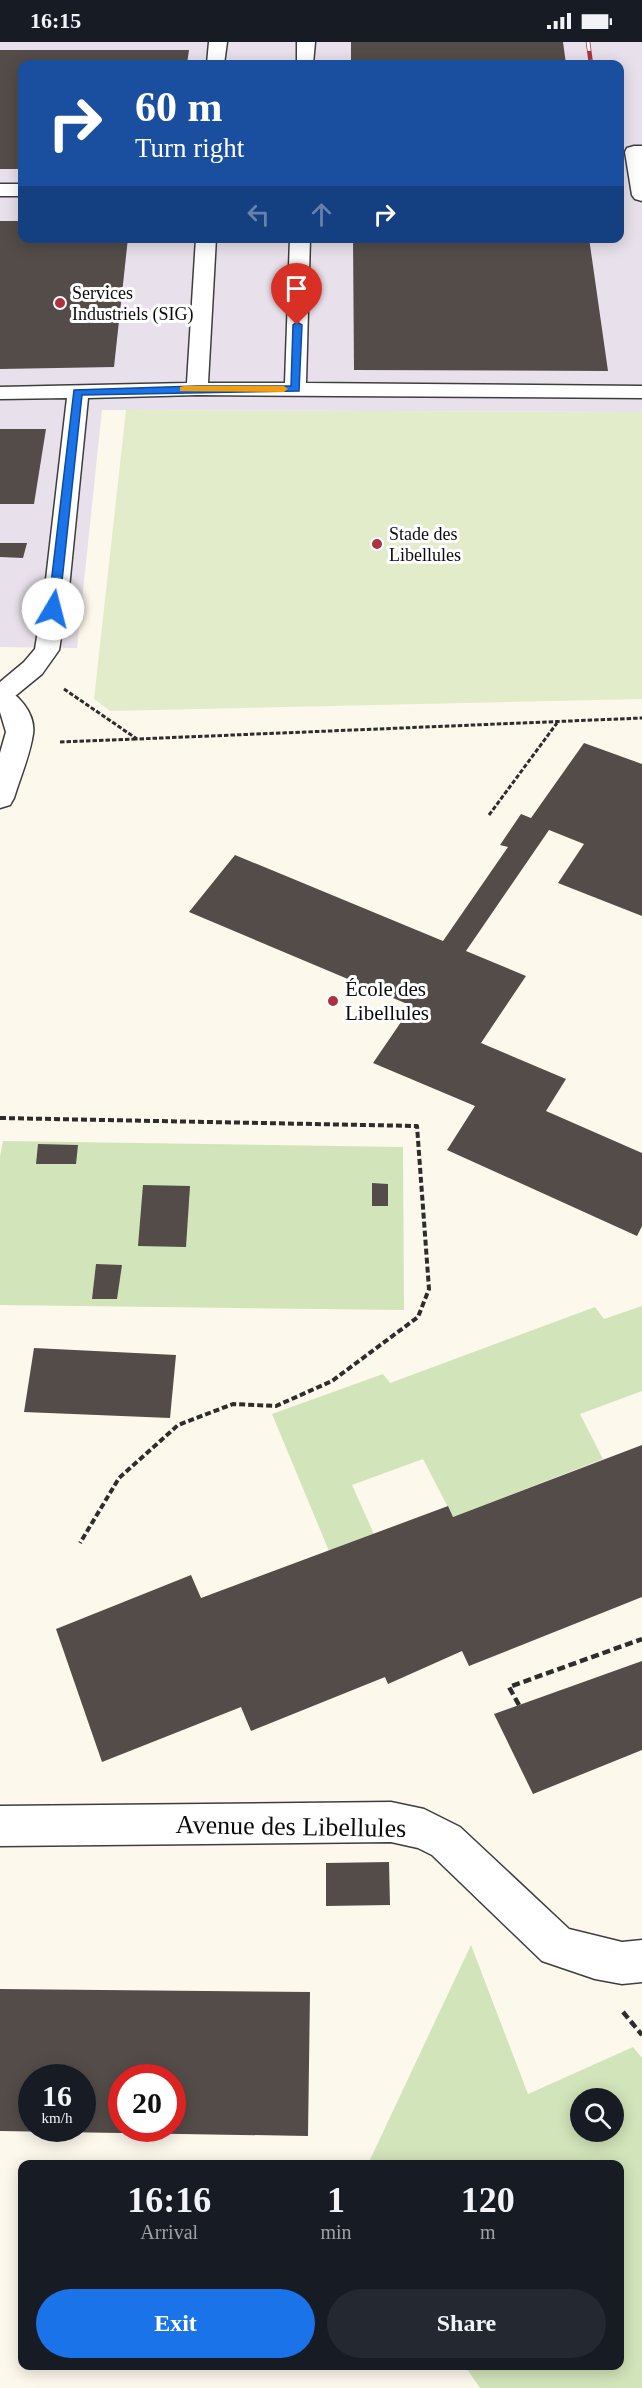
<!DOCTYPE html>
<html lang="en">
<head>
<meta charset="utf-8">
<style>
	body { margin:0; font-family:"Times New Roman",serif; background:#242831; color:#f1f3f6; height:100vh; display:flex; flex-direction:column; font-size:22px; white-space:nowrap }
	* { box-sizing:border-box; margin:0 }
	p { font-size:20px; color:#9ea1a6 }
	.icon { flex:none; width:33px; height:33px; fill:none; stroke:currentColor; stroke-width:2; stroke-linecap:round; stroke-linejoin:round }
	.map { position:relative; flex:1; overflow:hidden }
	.side { position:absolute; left:18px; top:2118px; width:606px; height:210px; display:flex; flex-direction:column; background:#171b24; border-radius:12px; box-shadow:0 3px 15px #0003 }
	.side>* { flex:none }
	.banner { position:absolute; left:18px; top:18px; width:606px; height:183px; border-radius:12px; box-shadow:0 3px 15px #0003; background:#1a4fa0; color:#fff; overflow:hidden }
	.fabs { position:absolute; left:570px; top:2046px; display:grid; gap:12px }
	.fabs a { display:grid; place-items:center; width:54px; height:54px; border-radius:50%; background:#171b24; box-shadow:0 3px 15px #0003; font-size:30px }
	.speed { position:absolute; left:18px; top:2022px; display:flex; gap:12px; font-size:30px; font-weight:700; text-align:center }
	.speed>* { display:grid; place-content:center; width:78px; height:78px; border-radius:50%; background:#171b24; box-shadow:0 3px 15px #0003; line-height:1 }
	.speed small { font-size:15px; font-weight:400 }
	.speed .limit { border:9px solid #d22; background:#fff; color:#111 }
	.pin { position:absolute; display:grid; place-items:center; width:51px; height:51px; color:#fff; margin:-62px -26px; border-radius:50% 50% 50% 0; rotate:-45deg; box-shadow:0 0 6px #0007 }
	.pin .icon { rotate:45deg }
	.me { position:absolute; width:66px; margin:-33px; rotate:8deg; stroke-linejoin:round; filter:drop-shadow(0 0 4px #0008) }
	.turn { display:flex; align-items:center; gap:21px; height:126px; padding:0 18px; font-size:27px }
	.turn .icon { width:78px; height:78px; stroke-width:2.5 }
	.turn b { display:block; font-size:42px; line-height:51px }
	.lanes { display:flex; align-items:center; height:57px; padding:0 18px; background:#0003; justify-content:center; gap:30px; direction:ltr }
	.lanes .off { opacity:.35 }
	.eta { display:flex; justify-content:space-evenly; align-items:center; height:102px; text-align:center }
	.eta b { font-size:36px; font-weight:800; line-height:42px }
	.primary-button { display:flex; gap:12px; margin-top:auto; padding:12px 18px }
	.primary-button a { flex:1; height:69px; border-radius:36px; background:#1a73e8; color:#fff; font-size:24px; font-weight:800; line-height:69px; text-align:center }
	.primary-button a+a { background:#242831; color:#f1f3f6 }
	.status { display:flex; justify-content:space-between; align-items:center; height:42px; padding:0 30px; background:#171b24; direction:ltr }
	.status svg { height:16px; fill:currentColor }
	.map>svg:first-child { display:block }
</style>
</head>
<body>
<div class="status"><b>16:15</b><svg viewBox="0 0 49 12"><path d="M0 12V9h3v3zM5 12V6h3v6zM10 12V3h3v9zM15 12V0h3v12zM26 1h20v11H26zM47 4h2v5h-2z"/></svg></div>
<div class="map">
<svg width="642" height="2346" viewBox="0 0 642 2346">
	<rect width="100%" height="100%" fill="#fdf8ec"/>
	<path fill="#e8e0ea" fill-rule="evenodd" d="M0 0H642V370L102 368 77 606 0 605ZM22 22H620V196H22Z"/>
	<g fill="#d2e4b9" fill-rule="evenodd">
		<polygon points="3,1099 403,1105 404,1268 0,1263 0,1115"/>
		<polygon points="642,1264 642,1349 580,1372 603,1417 453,1475 423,1417 352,1443 374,1492 329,1509 272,1372 383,1332 390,1341 595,1265 604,1277"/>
		<path d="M471 1903 528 2052 633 2005 642 2016V2346H480L465 2324H620V2122H368ZM580 2056H614V2090H580Z"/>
	</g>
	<polygon fill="#e3ecca" points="126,368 642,370 642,657 110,669 94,657"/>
	<g fill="#534c49" fill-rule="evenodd">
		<polygon points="351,0 563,0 566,22 351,22"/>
		<polygon points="0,8 189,8 187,22 22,22 22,127 0,127"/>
		<polygon points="0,179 22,179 22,196 128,196 114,325 0,327"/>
		<polygon points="353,196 589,196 608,329 354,328"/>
		<polygon points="0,387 46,387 34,462 0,462"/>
		<polygon points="0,501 27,501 23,516 0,515"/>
		<polygon points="584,701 642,722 642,874 558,841 584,802 549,788 466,909 526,934 481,1001 566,1037 546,1069 642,1111 642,1184 637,1194 447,1108 475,1064 373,1021 412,964 189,870 235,813 443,899 508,805 500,803 521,772 531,776"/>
		<polygon points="38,1102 78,1103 76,1122 36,1122"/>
		<polygon points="372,1141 388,1142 388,1164 372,1164"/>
		<polygon points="143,1143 190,1144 186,1205 138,1204"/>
		<polygon points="96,1222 122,1223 117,1257 92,1257"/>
		<polygon points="34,1306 176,1313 170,1376 24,1370"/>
		<polygon points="642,1403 642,1555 469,1624 462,1609 388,1642 385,1635 251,1689 241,1665 102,1720 56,1587 191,1533 201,1556 448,1464 453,1475"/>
		<polygon points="642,1619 642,1708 533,1752 494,1672"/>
		<polygon points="389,1820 390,1863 326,1864 326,1821"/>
		<path d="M0 1947 310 1950 308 2094 0 2089ZM32 2036H82V2086H32ZM122 2036H172V2086H122Z"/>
	</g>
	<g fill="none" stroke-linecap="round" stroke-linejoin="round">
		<defs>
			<g id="service">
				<polygon points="209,0 227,0 224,22 207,22"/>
				<polygon points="297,0 315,0 313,22 297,22"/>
				<polygon points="634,104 642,104 642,159 635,157 632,153 625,110 627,106"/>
				<rect x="0" y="142" width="22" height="12"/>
				<polygon points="196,196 216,196 208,341 285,341 290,196 310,196 306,341 642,344 642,356 197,353 88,356 69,546 59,608 42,632 9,659 0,661 0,640 24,620 35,607 45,546 67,356 0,357 0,345 187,341"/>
			</g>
			<polygon id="minor" points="391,1760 424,1767 460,1785 569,1887 622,1900 642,1898 642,1940 622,1942 595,1937 542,1919 432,1813 418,1806 391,1800 0,1804 0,1764"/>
			<path id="tertiary" d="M0 645C18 650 36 672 33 692 30 713 20 736 14 756L10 763 0 766V711L6 690 0 670Z"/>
		</defs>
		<use href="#service" stroke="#3e3e3e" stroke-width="3"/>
		<use href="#minor" stroke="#3e3e3e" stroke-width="3"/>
		<use href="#tertiary" stroke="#3e3e3e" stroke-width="3"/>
		<g stroke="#2d2d2d" stroke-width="3" stroke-dasharray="4.5 2" stroke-linecap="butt">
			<polyline points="64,647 137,697 642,676"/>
			<polyline points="60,700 136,697"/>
			<polyline points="489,773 557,681"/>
		</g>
		<polyline stroke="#2d2d2d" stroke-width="4" stroke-dasharray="6 3" stroke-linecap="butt" points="0,1076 417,1084 429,1247 418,1275 332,1339 276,1364 233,1362 178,1383 119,1436 80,1501"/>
		<g stroke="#2d2d2d" stroke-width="4.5" stroke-dasharray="8 4" stroke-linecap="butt">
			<polyline points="519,1663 509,1645 642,1597"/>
			<polyline points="623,1970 642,1993"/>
		</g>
		<use href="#service" fill="#fff" fill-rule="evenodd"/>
		<use href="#minor" fill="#fff" fill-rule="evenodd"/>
		<use href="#tertiary" fill="#fff" fill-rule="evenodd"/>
		<defs>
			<polyline id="rail" points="588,0 591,22"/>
		</defs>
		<use href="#rail" stroke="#ae3140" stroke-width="4.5"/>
		<use href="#rail" stroke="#fff" stroke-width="3" stroke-dasharray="9" stroke-linecap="butt"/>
	</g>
	<polygon fill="#1a73e8" stroke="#114b97" stroke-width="1.5" points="297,280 302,283 299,349 82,353 59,567 57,569 49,569 48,567 74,348 197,344 291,344 293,283"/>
	<polygon fill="#f59e0b" points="184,344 284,344 288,347 284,350 180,349 180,345"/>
	<g fill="#ae3140" stroke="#fff" stroke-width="2">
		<circle cx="60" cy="261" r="6"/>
		<circle cx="377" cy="502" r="6"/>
		<circle cx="333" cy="959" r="6"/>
	</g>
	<g text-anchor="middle" stroke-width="6" stroke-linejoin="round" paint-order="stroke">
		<g font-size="18" fill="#0b0b0b" stroke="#fff" text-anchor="start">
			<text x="72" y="257">Services<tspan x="72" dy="21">Industriels (SIG)</tspan></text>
			<text x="389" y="498">Stade des<tspan x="389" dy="21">Libellules</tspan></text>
		</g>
		<g font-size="21" fill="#0b0b0b" stroke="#fff" text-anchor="start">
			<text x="345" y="954">École des<tspan x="345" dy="24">Libellules</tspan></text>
		</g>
		<g font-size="26" fill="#0b0b0b" stroke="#fff">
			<text transform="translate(291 1784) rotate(1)" y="9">Avenue des Libellules</text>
		</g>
	</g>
</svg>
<div class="fabs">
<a><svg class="icon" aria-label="search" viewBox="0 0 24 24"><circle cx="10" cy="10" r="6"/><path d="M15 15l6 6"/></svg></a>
</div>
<div class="speed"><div>16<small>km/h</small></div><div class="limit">20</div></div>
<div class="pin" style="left:297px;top:283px;background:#d93025"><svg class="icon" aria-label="arrive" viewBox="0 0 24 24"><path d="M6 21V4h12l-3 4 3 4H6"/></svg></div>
<svg class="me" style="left:53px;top:567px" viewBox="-20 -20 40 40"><circle r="19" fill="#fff"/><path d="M0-13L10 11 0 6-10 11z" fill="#1a73e8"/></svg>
<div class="banner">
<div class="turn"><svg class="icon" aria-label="right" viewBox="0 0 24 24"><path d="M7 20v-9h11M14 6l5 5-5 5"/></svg><div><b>60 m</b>Turn right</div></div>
<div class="lanes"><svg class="icon off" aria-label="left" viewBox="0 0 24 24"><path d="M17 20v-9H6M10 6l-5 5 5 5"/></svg><svg class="icon off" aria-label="ahead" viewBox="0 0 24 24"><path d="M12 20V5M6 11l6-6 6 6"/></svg><svg class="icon" aria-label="right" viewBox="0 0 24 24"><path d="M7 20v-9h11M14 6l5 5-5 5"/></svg></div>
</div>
<section class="side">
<div class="eta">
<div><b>16:16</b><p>Arrival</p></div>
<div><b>1</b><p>min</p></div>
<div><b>120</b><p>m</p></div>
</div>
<div class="primary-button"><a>Exit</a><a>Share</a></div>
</section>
</div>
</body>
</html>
